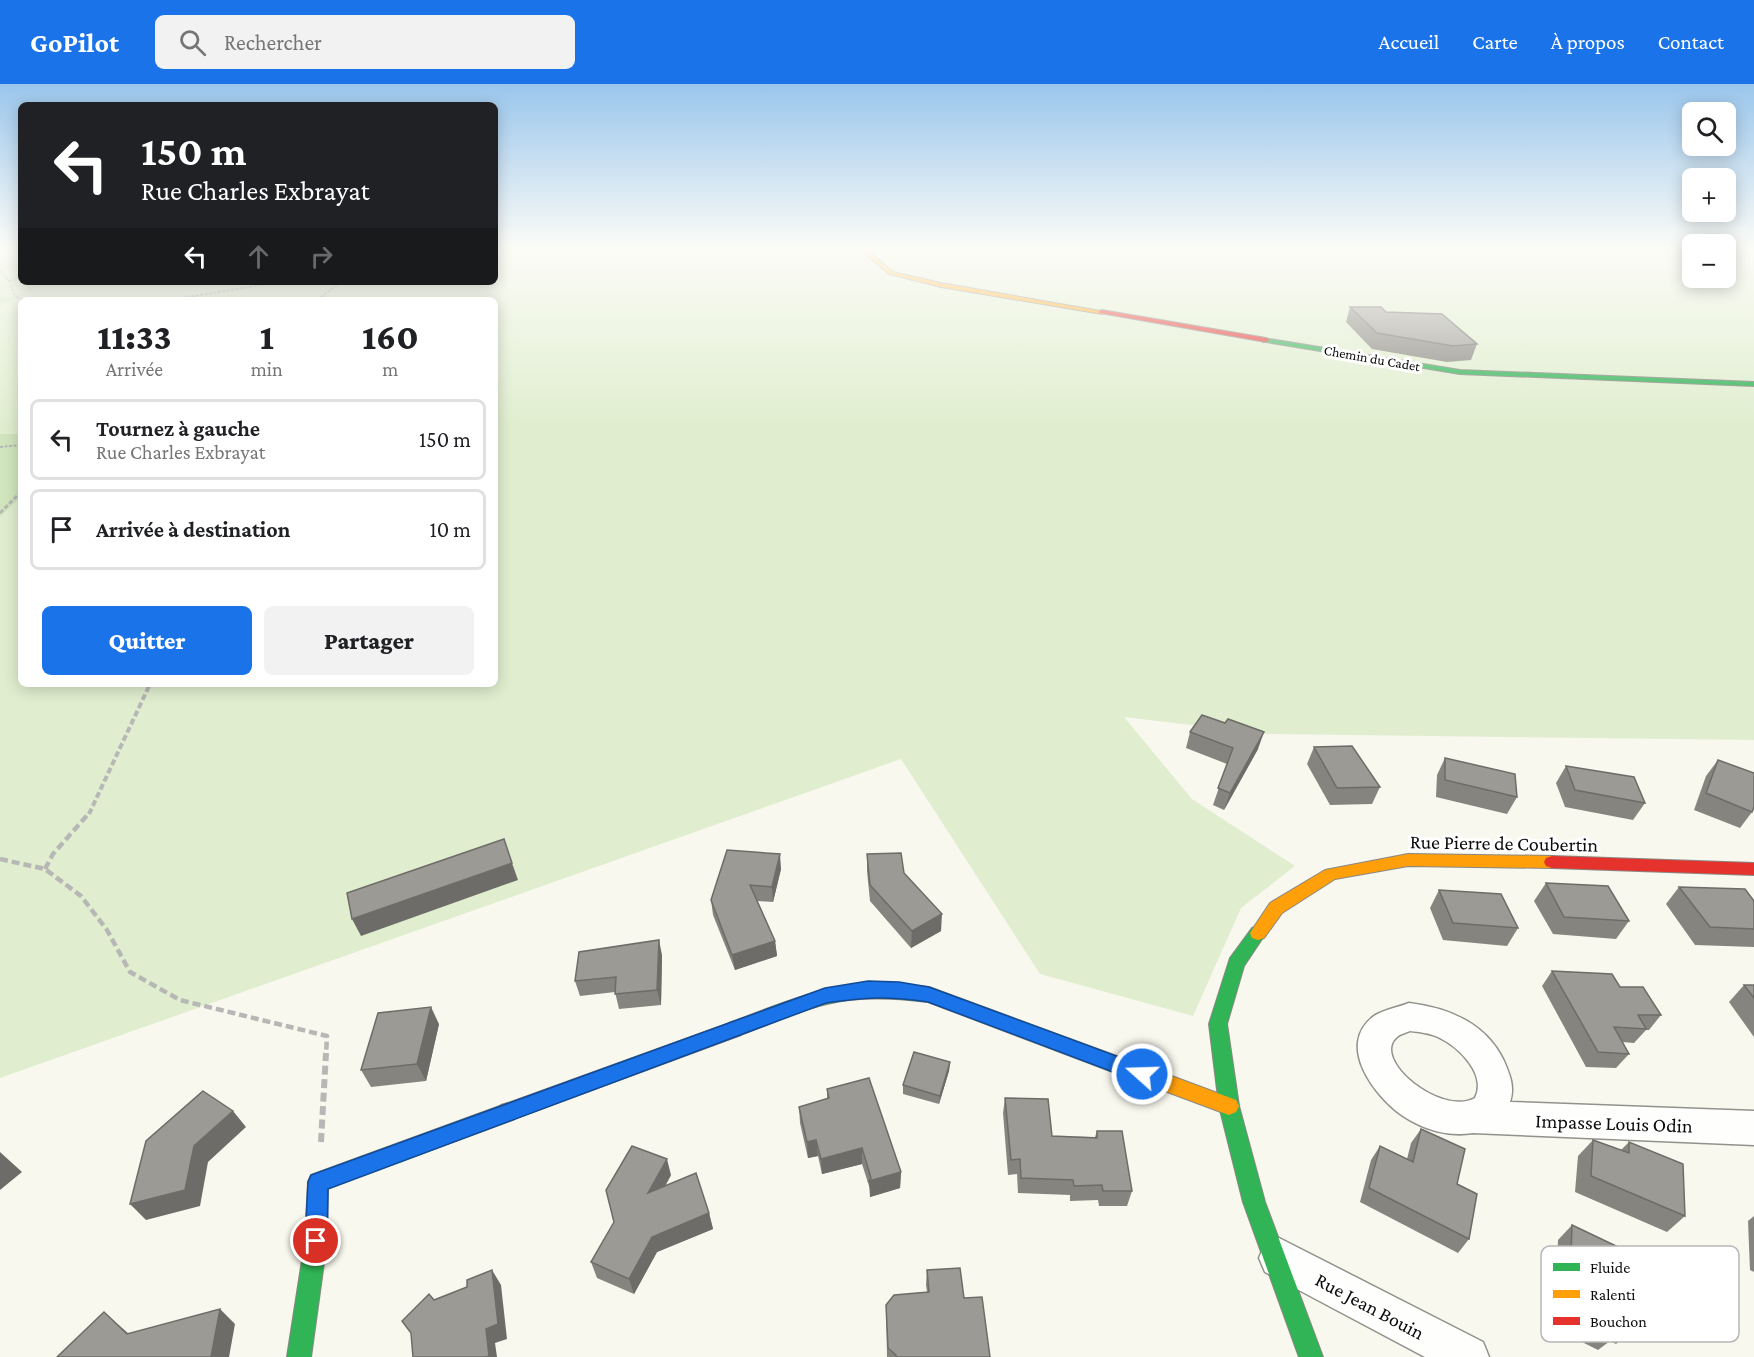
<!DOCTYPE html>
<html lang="fr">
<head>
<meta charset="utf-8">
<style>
	body { margin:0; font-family:"Crimson Pro",serif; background:#f2f2f2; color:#202124; height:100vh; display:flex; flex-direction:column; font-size:22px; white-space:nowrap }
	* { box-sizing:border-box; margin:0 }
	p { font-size:20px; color:#757577 }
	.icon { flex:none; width:33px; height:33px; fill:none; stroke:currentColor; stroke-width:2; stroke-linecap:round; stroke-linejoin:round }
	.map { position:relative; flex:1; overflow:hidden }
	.details { position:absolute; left:18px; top:213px; width:480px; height:390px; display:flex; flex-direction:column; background:#fff; border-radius:9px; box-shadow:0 3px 15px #0003 }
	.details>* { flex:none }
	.guide { position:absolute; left:18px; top:18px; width:480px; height:183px; border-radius:9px; box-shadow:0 3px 15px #0003; background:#202124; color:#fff; overflow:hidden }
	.tools { position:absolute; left:1682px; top:18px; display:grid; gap:12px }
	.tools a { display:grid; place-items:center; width:54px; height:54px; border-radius:9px; background:#fff; box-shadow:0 3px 15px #0003; font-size:30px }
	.pin { position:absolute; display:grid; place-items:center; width:51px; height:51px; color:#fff; margin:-26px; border:3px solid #fff; border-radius:50%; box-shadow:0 2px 6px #0007 }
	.me { position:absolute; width:66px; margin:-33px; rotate:290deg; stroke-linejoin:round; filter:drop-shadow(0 0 4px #0008) }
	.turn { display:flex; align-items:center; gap:21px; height:126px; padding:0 24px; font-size:27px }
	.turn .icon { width:78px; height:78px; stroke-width:2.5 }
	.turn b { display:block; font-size:42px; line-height:51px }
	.lanes { display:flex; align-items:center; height:57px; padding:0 24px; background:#0003; justify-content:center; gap:30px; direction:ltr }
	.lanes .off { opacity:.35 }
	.eta { display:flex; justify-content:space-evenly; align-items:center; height:102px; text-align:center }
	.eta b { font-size:36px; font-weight:800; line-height:42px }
	.cta { display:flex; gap:12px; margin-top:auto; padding:12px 24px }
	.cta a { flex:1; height:69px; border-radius:9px; background:#1a73e8; color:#fff; font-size:24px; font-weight:800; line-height:69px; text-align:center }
	.cta a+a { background:#f2f2f2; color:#202124 }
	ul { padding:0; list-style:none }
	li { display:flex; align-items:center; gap:18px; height:81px; margin:0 12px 9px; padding:0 12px; border:3px solid #e0e0e0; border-radius:9px }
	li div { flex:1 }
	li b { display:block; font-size:22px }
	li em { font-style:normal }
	header { display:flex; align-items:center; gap:36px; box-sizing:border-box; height:84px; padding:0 30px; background:#1a73e8; color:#fff }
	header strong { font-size:28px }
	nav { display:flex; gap:33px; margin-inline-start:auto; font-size:21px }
	.search { width:420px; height:54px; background:#f2f2f2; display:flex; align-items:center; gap:15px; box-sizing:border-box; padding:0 21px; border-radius:9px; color:#757577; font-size:22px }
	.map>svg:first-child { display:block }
</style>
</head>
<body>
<header>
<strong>GoPilot</strong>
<div class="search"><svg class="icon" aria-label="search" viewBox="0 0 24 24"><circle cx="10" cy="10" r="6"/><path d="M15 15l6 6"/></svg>Rechercher</div>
<nav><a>Accueil</a><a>Carte</a><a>À propos</a><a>Contact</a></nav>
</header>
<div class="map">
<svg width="1754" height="1273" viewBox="0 0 1754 1273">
	<rect width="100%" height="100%" fill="#f9f8ee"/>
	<polygon fill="#e0eecf" points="495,164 1692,164 1692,194 1725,194 1725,164 1754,164 1754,656 1266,650 1124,633 1192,715 1295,782 1241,824 1193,932 1040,890 901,675 0,994 0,433 21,413 21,600 495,600 495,216 21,216 21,350 0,350 0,222 52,198 495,198"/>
	<g fill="#d0e5bd">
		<polygon points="0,164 21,164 21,198 52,198 0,222"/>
		<polygon points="0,350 21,350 21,413 0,433"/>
	</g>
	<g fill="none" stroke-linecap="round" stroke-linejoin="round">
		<defs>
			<g id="street">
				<path d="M1409 919C1449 924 1486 939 1504 977 1510 991 1515 1003 1510 1018L1754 1027V1061L1473 1049C1449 1053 1424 1046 1403 1032 1375 1013 1335 961 1374 932 1383 926 1399 923 1409 919ZM1410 947C1419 948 1429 949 1438 953 1459 963 1487 990 1475 1014 1441 1033 1370 975 1397 953 1400 950 1406 949 1410 947Z"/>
				<polygon points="1279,1154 1483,1258 1489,1273 1425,1273 1265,1188 1259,1174 1265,1160"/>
			</g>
			<g id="fast">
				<polygon points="1263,254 1460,286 1754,298 1754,302 1460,290 1266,258 1263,258"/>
				<polygon points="1258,842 1264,844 1266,849 1244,882 1227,940 1239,1022 1265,1118 1323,1273 1299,1273 1243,1118 1219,1022 1209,940 1230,874 1252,844"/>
				<path d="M878 899 929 903 1133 978 1136 984 1133 990 1126 993 928 918C894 914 860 912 827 920 795 927 766 942 735 953L729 951 726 945 729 939C778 921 824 900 878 899Z"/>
				<polygon points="508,1019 515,1021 518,1028 515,1035 328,1104 327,1157 311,1273 287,1273 305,1157 308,1098 311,1091"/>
			</g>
			<g id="slow">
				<polygon points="858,164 865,164 893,188 941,199 1106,228 1102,230 941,203 889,190"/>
				<polygon points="1408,770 1552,772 1558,774 1560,778 1558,782 1552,784 1408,782 1335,795 1282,829 1264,854 1258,856 1252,854 1250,849 1270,819 1325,786"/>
				<polygon points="1126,975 1236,1016 1239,1022 1236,1028 1229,1031 1119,990 1116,984 1119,978"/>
			</g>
			<g id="jam">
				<polygon points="1102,226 1266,254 1270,256 1266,258 1100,229 1098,228"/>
				<polygon points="1552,772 1754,779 1754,791 1552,784 1546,782 1544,778 1546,774"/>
				<polygon points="735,937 741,939 744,945 741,951 508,1037 501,1035 498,1028 501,1021 508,1019"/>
			</g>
		</defs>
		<use href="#street" stroke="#92928d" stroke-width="3"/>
		<use href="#fast" stroke="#898884" stroke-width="2"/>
		<use href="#slow" stroke="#898884" stroke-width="2"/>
		<use href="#jam" stroke="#898884" stroke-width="2"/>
		<g stroke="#b7b7b5" stroke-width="2" stroke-dasharray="3 1.5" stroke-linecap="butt">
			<polyline points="0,186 9,197 15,212 23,216"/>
			<polyline points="9,197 21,193"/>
			<polyline points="169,216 280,198"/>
			<polyline points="317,216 341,198"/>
			<polyline points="0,363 21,361"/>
		</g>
		<polyline stroke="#b7b7b5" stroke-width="3" stroke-dasharray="4.5 2" stroke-linecap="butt" points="0,429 21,408"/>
		<polyline stroke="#b7b7b5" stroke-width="4" stroke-dasharray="6 3" stroke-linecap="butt" points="89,730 150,600"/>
		<g stroke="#b7b7b5" stroke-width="4.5" stroke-dasharray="8 4" stroke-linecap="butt">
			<polyline points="0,775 45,785 81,812 107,846 130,888 180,916 327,952 326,971"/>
			<polyline points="45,785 53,770 90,728"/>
		</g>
		<polyline stroke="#b7b7b5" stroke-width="6" stroke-dasharray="9 4.5" stroke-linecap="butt" points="321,1058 326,969"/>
		<use href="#street" fill="#fefefc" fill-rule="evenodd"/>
		<use href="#fast" fill="#30b455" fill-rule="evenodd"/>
		<use href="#slow" fill="#ff9f0a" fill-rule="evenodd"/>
		<use href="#jam" fill="#e5322d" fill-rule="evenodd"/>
	</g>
	<g fill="#86847f">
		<polygon points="1350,223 1386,228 1477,260 1471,276 1447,278 1372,265 1346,238"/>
		<polygon points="1225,639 1258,665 1224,726 1213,721 1227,680 1186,664 1190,648"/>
		<polygon points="1314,663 1380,703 1372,720 1330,721 1307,680"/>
		<polygon points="1445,674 1517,713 1507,730 1436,713 1437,691"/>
		<polygon points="1718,676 1752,728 1740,744 1694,726 1706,692"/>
		<polygon points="1566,682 1645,719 1633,736 1565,723 1556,699"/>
		<polygon points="867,770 904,789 941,847 911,864 870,817 867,787"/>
		<polygon points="781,785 773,818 757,817 775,857 777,872 735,886 713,831 711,816"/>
		<polygon points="1546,799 1629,837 1616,855 1553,850 1534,817"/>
		<polygon points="1679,803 1754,817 1754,863 1695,861 1666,820"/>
		<polygon points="1439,806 1518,844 1507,862 1443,856 1430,824"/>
		<polygon points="662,871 661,921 619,925 615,908 580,912 575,897"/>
		<polygon points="1552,887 1620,903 1661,931 1649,946 1646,946 1634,959 1622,958 1629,970 1616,984 1586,983 1542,902"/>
		<polygon points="1744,901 1754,901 1754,953 1729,918"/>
		<polygon points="439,940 426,997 371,1003 361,986"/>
		<polygon points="950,978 949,987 939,1020 903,1010 903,1001"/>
		<polygon points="827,1005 901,1088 900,1104 870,1113 870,1105 862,1080 822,1090 818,1072 808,1074 800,1039 799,1023 827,1015"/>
		<polygon points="1005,1014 1052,1052 1095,1053 1097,1047 1132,1107 1127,1122 1099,1122 1098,1116 1070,1117 1070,1111 1018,1109 1017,1090 1008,1091 1003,1029"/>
		<polygon points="1421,1045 1457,1100 1469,1155 1458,1169 1360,1118 1371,1076 1380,1062 1407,1075 1411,1059"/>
		<polygon points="1593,1056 1621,1066 1629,1058 1685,1132 1667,1148 1575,1108 1578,1072"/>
		<polygon points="671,1091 665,1102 709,1129 713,1145 657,1168 634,1210 597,1194 591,1178"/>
		<polygon points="1754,1132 1754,1188 1750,1186 1748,1137"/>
		<polygon points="1572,1141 1633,1246 1616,1260 1610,1257 1598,1266 1554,1244 1558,1156"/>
		<polygon points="927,1186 964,1214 990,1273 887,1273 886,1221 927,1208 926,1201"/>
	</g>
	<g fill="#6d6c68">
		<polygon points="1264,648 1258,665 1224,726 1230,709"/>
		<polygon points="780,770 781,785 773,818 772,803"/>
		<polygon points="512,779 518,796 361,852 352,835"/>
		<polygon points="942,830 941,847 911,864 912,847"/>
		<polygon points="659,856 662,871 661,921 657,906"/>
		<polygon points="775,857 777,872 735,886 732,871"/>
		<polygon points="431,923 439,940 426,997 417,980"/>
		<polygon points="950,978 949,987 939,1020 940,1012"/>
		<polygon points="233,1027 246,1043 208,1078 200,1122 146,1136 130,1120"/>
		<polygon points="816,1056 818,1072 808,1074 807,1058"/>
		<polygon points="862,1064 862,1080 822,1090 821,1075"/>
		<polygon points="0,1068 22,1088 0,1106"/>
		<polygon points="667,1075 671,1091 653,1125 648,1109"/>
		<polygon points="901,1088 900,1104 870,1113 869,1097"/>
		<polygon points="709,1129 713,1145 657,1168 634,1210 629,1195 652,1153"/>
		<polygon points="492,1186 501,1201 507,1255 495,1259 497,1273 486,1273 486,1245"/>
		<polygon points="220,1225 235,1240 229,1273 210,1273"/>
		<polygon points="104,1228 121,1243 145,1264 127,1250"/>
	</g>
	<g fill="#9c9a94" stroke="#6d6c68" stroke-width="1.5">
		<polygon points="1350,223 1381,223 1386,228 1442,230 1477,260 1453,262 1377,249"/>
		<polygon points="1202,631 1225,639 1228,635 1264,648 1230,709 1218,704 1233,664 1190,648"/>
		<polygon points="1352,662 1380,703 1337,704 1314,663"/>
		<polygon points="1445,674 1515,690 1517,713 1445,696"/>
		<polygon points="1718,676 1754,689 1754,723 1752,728 1706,709"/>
		<polygon points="1566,682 1634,693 1645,719 1575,706"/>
		<polygon points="504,755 512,779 352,835 347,809"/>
		<polygon points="727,766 780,770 772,803 750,801 775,857 732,871 711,816"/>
		<polygon points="901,769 904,789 942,830 912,847 870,801 867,770"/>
		<polygon points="1546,799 1608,802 1629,837 1564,833"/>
		<polygon points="1679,803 1745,805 1754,817 1754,845 1710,843"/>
		<polygon points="1439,806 1501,810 1518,844 1453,839"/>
		<polygon points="659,856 657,906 615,910 616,893 575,897 579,868"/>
		<polygon points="1552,887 1612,890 1620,903 1643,903 1661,931 1638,931 1646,945 1614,943 1629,970 1598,968"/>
		<polygon points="1744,901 1754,901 1754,914"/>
		<polygon points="431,923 417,980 361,986 378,929"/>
		<polygon points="914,968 950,978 940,1012 903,1001"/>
		<polygon points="869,994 901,1088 869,1097 871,1094 862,1064 821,1075 816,1056 807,1058 799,1023 829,1014 827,1005"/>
		<polygon points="203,1007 233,1027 194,1062 185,1106 130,1120 146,1057"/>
		<polygon points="1005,1014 1048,1015 1052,1052 1097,1054 1097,1047 1122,1047 1132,1107 1103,1107 1102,1101 1074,1102 1073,1096 1021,1094 1020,1075 1011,1076"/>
		<polygon points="1421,1045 1465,1065 1457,1100 1477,1110 1469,1155 1369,1104 1380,1062 1413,1078"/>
		<polygon points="1593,1056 1629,1069 1629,1058 1683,1080 1685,1132 1591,1092"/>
		<polygon points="632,1062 667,1075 648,1109 696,1089 709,1129 652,1153 629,1195 591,1178 614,1138 606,1106"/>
		<polygon points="1572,1141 1635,1171 1633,1246 1615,1236 1615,1253 1569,1230"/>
		<polygon points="960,1184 964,1214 982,1213 990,1273 896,1273 896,1271 888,1264 886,1221 894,1211 929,1208 927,1186"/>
		<polygon points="492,1186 498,1240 486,1245 489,1272 486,1273 413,1273 411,1249 402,1237 429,1210 434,1216 467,1203 467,1196"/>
		<polygon points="220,1225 211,1273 57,1273 104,1228 127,1250"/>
	</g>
	<linearGradient id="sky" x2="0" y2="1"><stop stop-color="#9ac6ec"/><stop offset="0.48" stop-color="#fcfcf7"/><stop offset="1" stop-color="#fcfcf7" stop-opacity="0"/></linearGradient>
	<rect width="1754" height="342" fill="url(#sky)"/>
	<path fill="#1a73e8" stroke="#114b97" stroke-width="1.5" d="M868 897 899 898 929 903 1149 984 1152 990 1149 997 1142 999 928 918C888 912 866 913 826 919L328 1105 327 1157 324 1165 316 1168 308 1165 305 1157 308 1098 311 1091 825 904Z"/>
	<g text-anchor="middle" stroke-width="6" stroke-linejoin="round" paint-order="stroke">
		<g font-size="14" fill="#0b0b0b" stroke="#fff">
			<text transform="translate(1372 274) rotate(10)" y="5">Chemin du Cadet</text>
		</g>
		<g font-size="20" fill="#0b0b0b" stroke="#fff">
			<text transform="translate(1504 759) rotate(1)" y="7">Rue Pierre de Coubertin</text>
			<text transform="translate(1614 1039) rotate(2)" y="7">Impasse Louis Odin</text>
			<text transform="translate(1370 1222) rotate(28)" y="7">Rue Jean Bouin</text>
		</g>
	</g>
	<rect x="1541" y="1162" width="198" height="96" rx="9" fill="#fff" stroke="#b6b6b6" stroke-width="1.5"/>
	<rect x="1553" y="1179" width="27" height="8" fill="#30b455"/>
	<rect x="1553" y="1206" width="27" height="8" fill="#ff9f0a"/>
	<rect x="1553" y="1233" width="27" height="8" fill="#e5322d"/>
	<g font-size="16" fill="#0b0b0b">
		<text x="1590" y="1189">Fluide</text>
		<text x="1590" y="1216">Ralenti</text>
		<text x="1590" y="1243">Bouchon</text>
	</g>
</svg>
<div class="tools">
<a><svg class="icon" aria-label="search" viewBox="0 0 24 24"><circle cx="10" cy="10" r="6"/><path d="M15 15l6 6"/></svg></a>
<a>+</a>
<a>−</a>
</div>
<div class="pin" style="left:316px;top:1157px;background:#d93025"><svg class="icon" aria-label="arrive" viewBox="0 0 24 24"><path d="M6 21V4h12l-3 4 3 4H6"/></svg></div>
<svg class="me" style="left:1142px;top:990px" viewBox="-20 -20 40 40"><circle r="17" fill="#1a73e8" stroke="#fff" stroke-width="3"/><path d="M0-11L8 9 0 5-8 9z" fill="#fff"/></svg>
<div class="guide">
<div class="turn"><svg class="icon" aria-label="left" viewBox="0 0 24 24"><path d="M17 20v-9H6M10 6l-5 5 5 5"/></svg><div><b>150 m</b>Rue Charles Exbrayat</div></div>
<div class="lanes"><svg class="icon" aria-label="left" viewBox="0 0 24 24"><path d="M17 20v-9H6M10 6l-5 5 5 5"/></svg><svg class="icon off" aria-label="ahead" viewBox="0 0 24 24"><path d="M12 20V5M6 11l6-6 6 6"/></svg><svg class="icon off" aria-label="right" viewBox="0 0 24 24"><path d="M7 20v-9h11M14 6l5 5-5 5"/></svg></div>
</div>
<section class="details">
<div class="eta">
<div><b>11:33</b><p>Arrivée</p></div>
<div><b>1</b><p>min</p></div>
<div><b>160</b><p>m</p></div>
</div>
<ul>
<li><svg class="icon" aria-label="left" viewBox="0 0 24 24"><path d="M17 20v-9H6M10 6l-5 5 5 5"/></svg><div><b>Tournez à gauche</b><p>Rue Charles Exbrayat</p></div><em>150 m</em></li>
<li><svg class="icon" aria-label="arrive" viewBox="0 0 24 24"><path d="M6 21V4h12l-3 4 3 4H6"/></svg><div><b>Arrivée à destination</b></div><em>10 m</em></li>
</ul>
<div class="cta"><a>Quitter</a><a>Partager</a></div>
</section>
</div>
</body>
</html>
